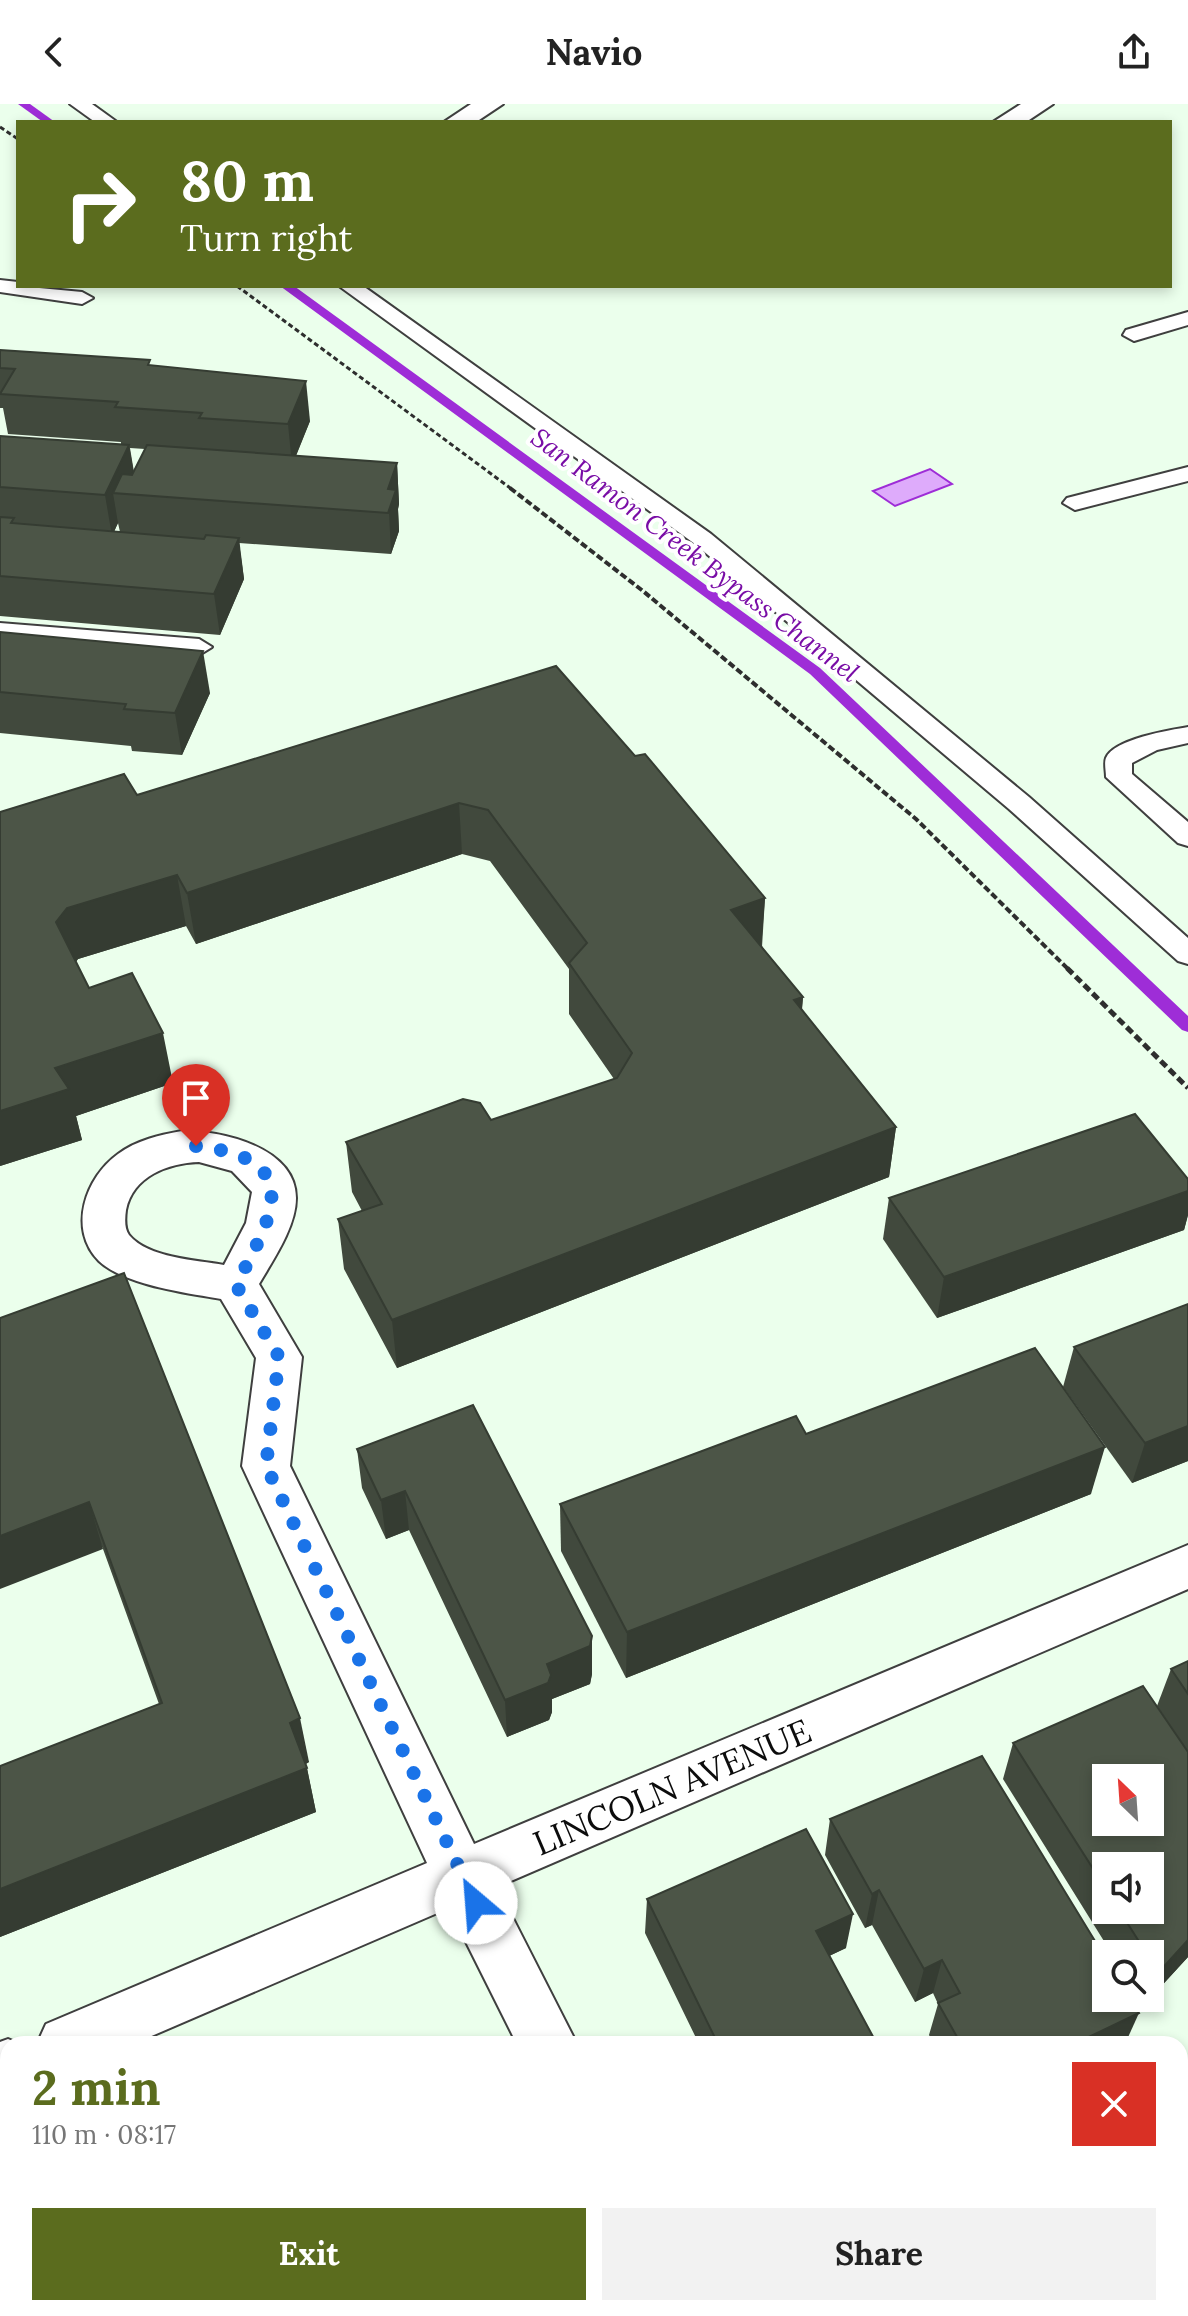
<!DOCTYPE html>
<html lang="en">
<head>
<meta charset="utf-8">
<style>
	body { margin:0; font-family:Lora,serif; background:#f2f2f2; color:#222; height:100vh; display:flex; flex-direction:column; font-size:30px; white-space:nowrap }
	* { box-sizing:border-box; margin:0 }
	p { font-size:26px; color:#767676 }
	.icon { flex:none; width:44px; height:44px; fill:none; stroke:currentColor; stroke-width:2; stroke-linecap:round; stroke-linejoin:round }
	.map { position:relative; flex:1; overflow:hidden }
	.panel { position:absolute; left:0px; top:1932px; width:1188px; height:280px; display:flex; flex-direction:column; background:#fff; border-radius:24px 24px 0 0; box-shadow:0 4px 12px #0003 }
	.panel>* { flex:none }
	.hud { position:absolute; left:16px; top:16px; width:1156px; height:168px; border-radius:0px; box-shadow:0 4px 12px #0003; background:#5b6c1e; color:#fff; overflow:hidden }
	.needle { width:52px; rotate:335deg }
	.tools { position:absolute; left:1092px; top:1660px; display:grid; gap:16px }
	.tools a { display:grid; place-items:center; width:72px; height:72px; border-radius:0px; background:#fff; box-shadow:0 4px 12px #0003; font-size:40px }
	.pin { position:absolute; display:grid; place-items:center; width:68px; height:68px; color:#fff; margin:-82px -34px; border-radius:50% 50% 50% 0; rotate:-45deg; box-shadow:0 0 8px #0007 }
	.pin .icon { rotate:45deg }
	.me { position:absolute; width:88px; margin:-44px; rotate:333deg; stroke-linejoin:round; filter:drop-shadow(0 0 6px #0008) }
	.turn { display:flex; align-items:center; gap:28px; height:168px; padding:0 32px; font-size:36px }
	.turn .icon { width:104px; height:104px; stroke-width:2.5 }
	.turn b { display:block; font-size:56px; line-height:68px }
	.round { display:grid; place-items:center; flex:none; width:84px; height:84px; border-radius:0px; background:#f2f2f2 }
	.overview { display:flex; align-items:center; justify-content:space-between; height:136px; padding:0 32px }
	h1 { font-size:48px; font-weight:700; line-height:60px; color:#5b6c1e }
	.button { display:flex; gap:16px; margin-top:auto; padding:16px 32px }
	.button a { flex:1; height:92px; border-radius:0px; background:#5b6c1e; color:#fff; font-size:32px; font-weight:700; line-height:92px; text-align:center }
	.button a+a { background:#f2f2f2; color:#222 }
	header { display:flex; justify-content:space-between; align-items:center; height:104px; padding:0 32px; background:#fff; font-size:36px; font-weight:700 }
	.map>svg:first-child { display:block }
</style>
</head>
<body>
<header><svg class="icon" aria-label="back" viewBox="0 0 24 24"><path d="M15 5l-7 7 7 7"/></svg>Navio<svg class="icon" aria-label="share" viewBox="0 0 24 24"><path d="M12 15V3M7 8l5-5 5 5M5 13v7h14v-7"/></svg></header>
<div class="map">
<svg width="1188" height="2212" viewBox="0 0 1188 2212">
	<rect width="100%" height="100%" fill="#ebffec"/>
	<polygon fill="#deabfb" stroke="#9e2dd7" stroke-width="2" points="930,365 952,380 895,402 873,387"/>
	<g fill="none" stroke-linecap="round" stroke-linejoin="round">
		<g fill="#9e2dd7" fill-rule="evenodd">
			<polygon points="18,0 30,0 55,18 43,18"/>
			<polygon points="280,182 294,182 820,564 1188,912 1188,928 1182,926 810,570"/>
		</g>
		<defs>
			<g id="service">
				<polygon points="70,0 92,0 117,18 95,18"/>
				<polygon points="0,176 18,178 18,182 82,188 93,194 82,200 0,188"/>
				<polygon points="339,182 363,182 711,430 1029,693 1188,834 1188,860 1178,857 1009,705 695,440"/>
				<polygon points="1188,208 1188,221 1134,237 1123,231 1126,226"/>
				<polygon points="1188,363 1188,377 1075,406 1063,399 1067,394"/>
				<polygon points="0,519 199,535 212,543 199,551 0,535"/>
				<path d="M1188 623V639L1157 646 1132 659V670L1188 718V742L1178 739 1106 673C1106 667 1104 659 1106 654 1114 635 1170 626 1188 623Z"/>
			</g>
			<g id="minor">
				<polygon points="471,0 503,0 476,18 444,18"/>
				<polygon points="1021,0 1053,0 1026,18 993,18"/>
				<path d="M182 1027C220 1026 296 1043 296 1094 296 1123 273 1156 259 1180L302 1253 290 1362 474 1740 1188 1441V1485L497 1783 577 1940H517L449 1804 133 1940H37L46 1920 427 1759 242 1362 256 1254 221 1195C187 1189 124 1181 99 1157 67 1125 86 1073 118 1050 137 1036 160 1031 182 1027ZM199 1058 232 1067 252 1088 246 1119 224 1161C197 1156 148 1154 129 1131 124 1124 125 1114 126 1106 133 1072 168 1059 199 1058Z"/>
				<polygon points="8,1935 20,1940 8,1940 8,1994 0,1997 0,1938"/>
				<polygon points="1188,2063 1188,2124 1180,2127 1180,2066"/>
				<polygon points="654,2204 717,2204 720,2212 657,2212"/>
				<polygon points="917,2204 992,2204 989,2212 914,2212"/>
			</g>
		</defs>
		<use href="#service" stroke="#3f3f3f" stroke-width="4"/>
		<use href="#minor" stroke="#3f3f3f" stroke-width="4"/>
		<g stroke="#2e2e2e" stroke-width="3" stroke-dasharray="5 3" stroke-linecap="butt">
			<polyline points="0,23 18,35"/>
			<polyline points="237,182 513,386"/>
		</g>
		<polyline stroke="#2e2e2e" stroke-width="4" stroke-dasharray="7 3" stroke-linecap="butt" points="510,384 643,487 916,715 1069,866"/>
		<polyline stroke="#2e2e2e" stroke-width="5" stroke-dasharray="8 4" stroke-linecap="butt" points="1067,864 1188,984"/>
		<use href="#service" fill="#fff" fill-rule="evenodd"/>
		<use href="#minor" fill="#fff" fill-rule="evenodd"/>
	</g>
	<g fill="#41493d" fill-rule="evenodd">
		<path d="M0 246 151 261 310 317 296 352 397 359 399 400 398 405 399 427 391 450 239 439 244 475 220 531 0 512V332L121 341V338L8 330 3 304H0ZM130 344 145 345 134 368ZM118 419 120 428H114L116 423Z"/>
		<polygon points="0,528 210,589 182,651 132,647 131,642 0,629"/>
		<polygon points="635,652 765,794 762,843 803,893 802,906 896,1023 889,1073 397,1264 344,1165 338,1115 362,1107 352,1088 346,1038 491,1016 614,975 569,910 569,865 490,757 462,750 196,840 186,822 78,855 76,858 89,884 173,979 76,1012 82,1036 0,1062 137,691"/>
		<polygon points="1188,1075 1188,1111 1184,1126 937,1214 883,1135 889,1094"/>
		<polygon points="1188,1200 1188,1357 1132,1379 1063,1283 1074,1243"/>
		<polygon points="0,1214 309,1658 306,1660 316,1708 0,1833 0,1662 159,1600 103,1445"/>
		<polygon points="806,1330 1091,1390 626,1574 561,1447 560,1400"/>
		<polygon points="357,1345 592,1532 592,1570 590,1580 552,1595 552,1608 549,1616 507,1633 409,1426 386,1435 362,1384"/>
		<polygon points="1188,1557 1188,1648 1157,1602 1171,1565"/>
		<path d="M1143 1582 1188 1648V1853L1144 1901 1140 1894H1150V1850H1112L1003 1675 1013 1639ZM1106 1674H1150V1718H1106ZM1106 1762H1150V1806H1106Z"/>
		<polygon points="830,1715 1125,1940 934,1940 929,1931 938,1900 933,1889 915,1898 872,1821 865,1824 825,1751"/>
		<polygon points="647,1795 846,1844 829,1852 877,1940 699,1940 645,1829"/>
	</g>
	<g fill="#353c32">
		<polygon points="306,277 310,317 292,361 288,320"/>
		<polygon points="129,341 136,382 113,389 118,419 112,432 105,391"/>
		<polygon points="397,359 399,400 398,405 399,427 391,450 388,385"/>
		<polygon points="239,434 244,475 220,531 214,490"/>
		<polygon points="203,547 210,589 182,651 175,609"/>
		<polygon points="459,699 462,750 196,840 187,789"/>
		<polygon points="177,771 186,822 78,855 67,869 56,818 67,804"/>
		<polygon points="765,794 761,845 731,806"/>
		<polygon points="803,893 798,944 794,896"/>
		<polygon points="163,929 173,979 76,1012 82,1036 0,1062 0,1007 55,964"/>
		<polygon points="896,1023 889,1073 397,1264 392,1216"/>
		<polygon points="1188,1087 1188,1111 1184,1126 937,1214 944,1173"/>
		<polygon points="1188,1322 1188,1357 1132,1379 1145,1339"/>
		<polygon points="1105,1343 1091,1390 626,1574 627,1528"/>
		<polygon points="405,1387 409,1426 386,1435 381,1396"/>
		<polygon points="89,1398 103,1445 0,1485 0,1432"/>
		<polygon points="592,1532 592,1570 590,1580 552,1595 552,1608 549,1616 507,1633 505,1596 547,1560"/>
		<polygon points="300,1614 309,1658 299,1663 290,1619"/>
		<polygon points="307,1664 316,1708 0,1833 0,1785"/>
		<polygon points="879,1786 872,1821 865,1824 872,1790"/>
		<polygon points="853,1810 846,1844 810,1861 816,1827"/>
		<polygon points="1188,1836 1188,1853 1144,1901 1147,1894 1150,1894 1150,1887 1159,1868"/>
		<polygon points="942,1856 933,1889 915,1898 924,1865"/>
		<polygon points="1139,1909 1125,1940 1074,1940"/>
		<polygon points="164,2204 169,2204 171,2212 166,2212"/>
	</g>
	<g fill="#4c5547" stroke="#353c32" stroke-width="2" fill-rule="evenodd">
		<polygon points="0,246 150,256 148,261 306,277 288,320 199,314 202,309 115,303 118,298 0,290 15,265 0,264"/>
		<polygon points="0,332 129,341 105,391 0,383"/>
		<polygon points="147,341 397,359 388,385 396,386 388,409 113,389 122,370 132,371"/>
		<polygon points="0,413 14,414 11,419 204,435 206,431 239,434 214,490 0,472"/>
		<polygon points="0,528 203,547 175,609 124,605 126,600 0,588"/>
		<polygon points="556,562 635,652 645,650 765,794 731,806 803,893 794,896 896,1023 392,1216 338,1115 382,1100 346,1038 463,995 480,999 491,1016 617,974 632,949 569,859 587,839 488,706 459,699 187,789 177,771 67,804 56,818 89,884 132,869 163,929 55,964 69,985 0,1007 0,708 124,670 137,691"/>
		<polygon points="1135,1010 1188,1075 1188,1087 944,1173 889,1094"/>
		<polygon points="124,1169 300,1614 290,1619 307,1664 0,1785 0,1662 162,1599 89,1398 0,1432 0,1214"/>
		<polygon points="1188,1200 1188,1322 1145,1339 1074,1243"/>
		<polygon points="1035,1244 1105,1343 627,1528 560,1400 796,1312 806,1330"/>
		<polygon points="473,1301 592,1532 590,1542 547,1560 551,1571 548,1579 505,1596 405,1387 381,1396 357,1345"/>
		<polygon points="1188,1557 1188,1590 1171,1565"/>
		<path d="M1143 1582 1188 1648V1836L1159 1868 1150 1854V1850H1147L1119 1806H1150V1762H1106V1785L1013 1639ZM1106 1674H1150V1718H1106Z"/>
		<polygon points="982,1652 1106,1855 1106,1894 1130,1894 1139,1909 1074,1940 961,1940 938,1899 960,1889 942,1856 924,1865 879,1786 872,1790 830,1715"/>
		<polygon points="806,1725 853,1810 816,1827 877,1940 718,1940 647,1795"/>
		<polygon points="393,1934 395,1940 380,1940"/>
		<polygon points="8,2092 8,2183 0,2152 0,2096"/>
		<polygon points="14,2204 164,2204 166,2212 16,2212"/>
		<polygon points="206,2204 503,2204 507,2212 208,2212"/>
	</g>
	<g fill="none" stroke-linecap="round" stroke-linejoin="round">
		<path stroke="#1a73e8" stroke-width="14" stroke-dasharray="0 25.2" d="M196 1042C307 1055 273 1111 236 1181L279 1253 266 1362 476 1799"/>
	</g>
	<g text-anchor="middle" stroke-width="8" stroke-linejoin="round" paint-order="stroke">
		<g font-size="26" font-style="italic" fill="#790da6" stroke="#fff">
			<text transform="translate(695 451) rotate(37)" y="9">San Ramon Creek Bypass Channel</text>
		</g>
		<g font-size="34" fill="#0c0c0c" stroke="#fff">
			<text transform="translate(672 1683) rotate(-23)" y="12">LINCOLN AVENUE</text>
		</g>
	</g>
</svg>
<div class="tools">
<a><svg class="needle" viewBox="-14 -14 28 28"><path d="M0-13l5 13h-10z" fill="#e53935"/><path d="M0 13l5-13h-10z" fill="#767676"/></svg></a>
<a><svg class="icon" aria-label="sound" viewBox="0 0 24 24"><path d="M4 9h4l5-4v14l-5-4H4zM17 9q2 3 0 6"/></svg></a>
<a><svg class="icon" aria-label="search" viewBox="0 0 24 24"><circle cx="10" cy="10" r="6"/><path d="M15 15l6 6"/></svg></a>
</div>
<div class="pin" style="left:196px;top:1042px;background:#d93025"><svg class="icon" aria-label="arrive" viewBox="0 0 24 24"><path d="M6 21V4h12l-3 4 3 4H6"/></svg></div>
<svg class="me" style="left:476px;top:1799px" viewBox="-20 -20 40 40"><circle r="19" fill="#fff"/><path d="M0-13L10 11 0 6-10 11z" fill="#1a73e8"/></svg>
<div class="hud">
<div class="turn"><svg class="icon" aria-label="right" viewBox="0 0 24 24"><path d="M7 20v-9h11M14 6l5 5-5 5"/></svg><div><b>80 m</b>Turn right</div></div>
</div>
<section class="panel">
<div class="overview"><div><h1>2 min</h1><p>110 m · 08:17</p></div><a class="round" style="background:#d93025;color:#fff"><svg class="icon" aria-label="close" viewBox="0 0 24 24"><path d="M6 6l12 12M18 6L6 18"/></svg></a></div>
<div class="button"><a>Exit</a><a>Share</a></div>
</section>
</div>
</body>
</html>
